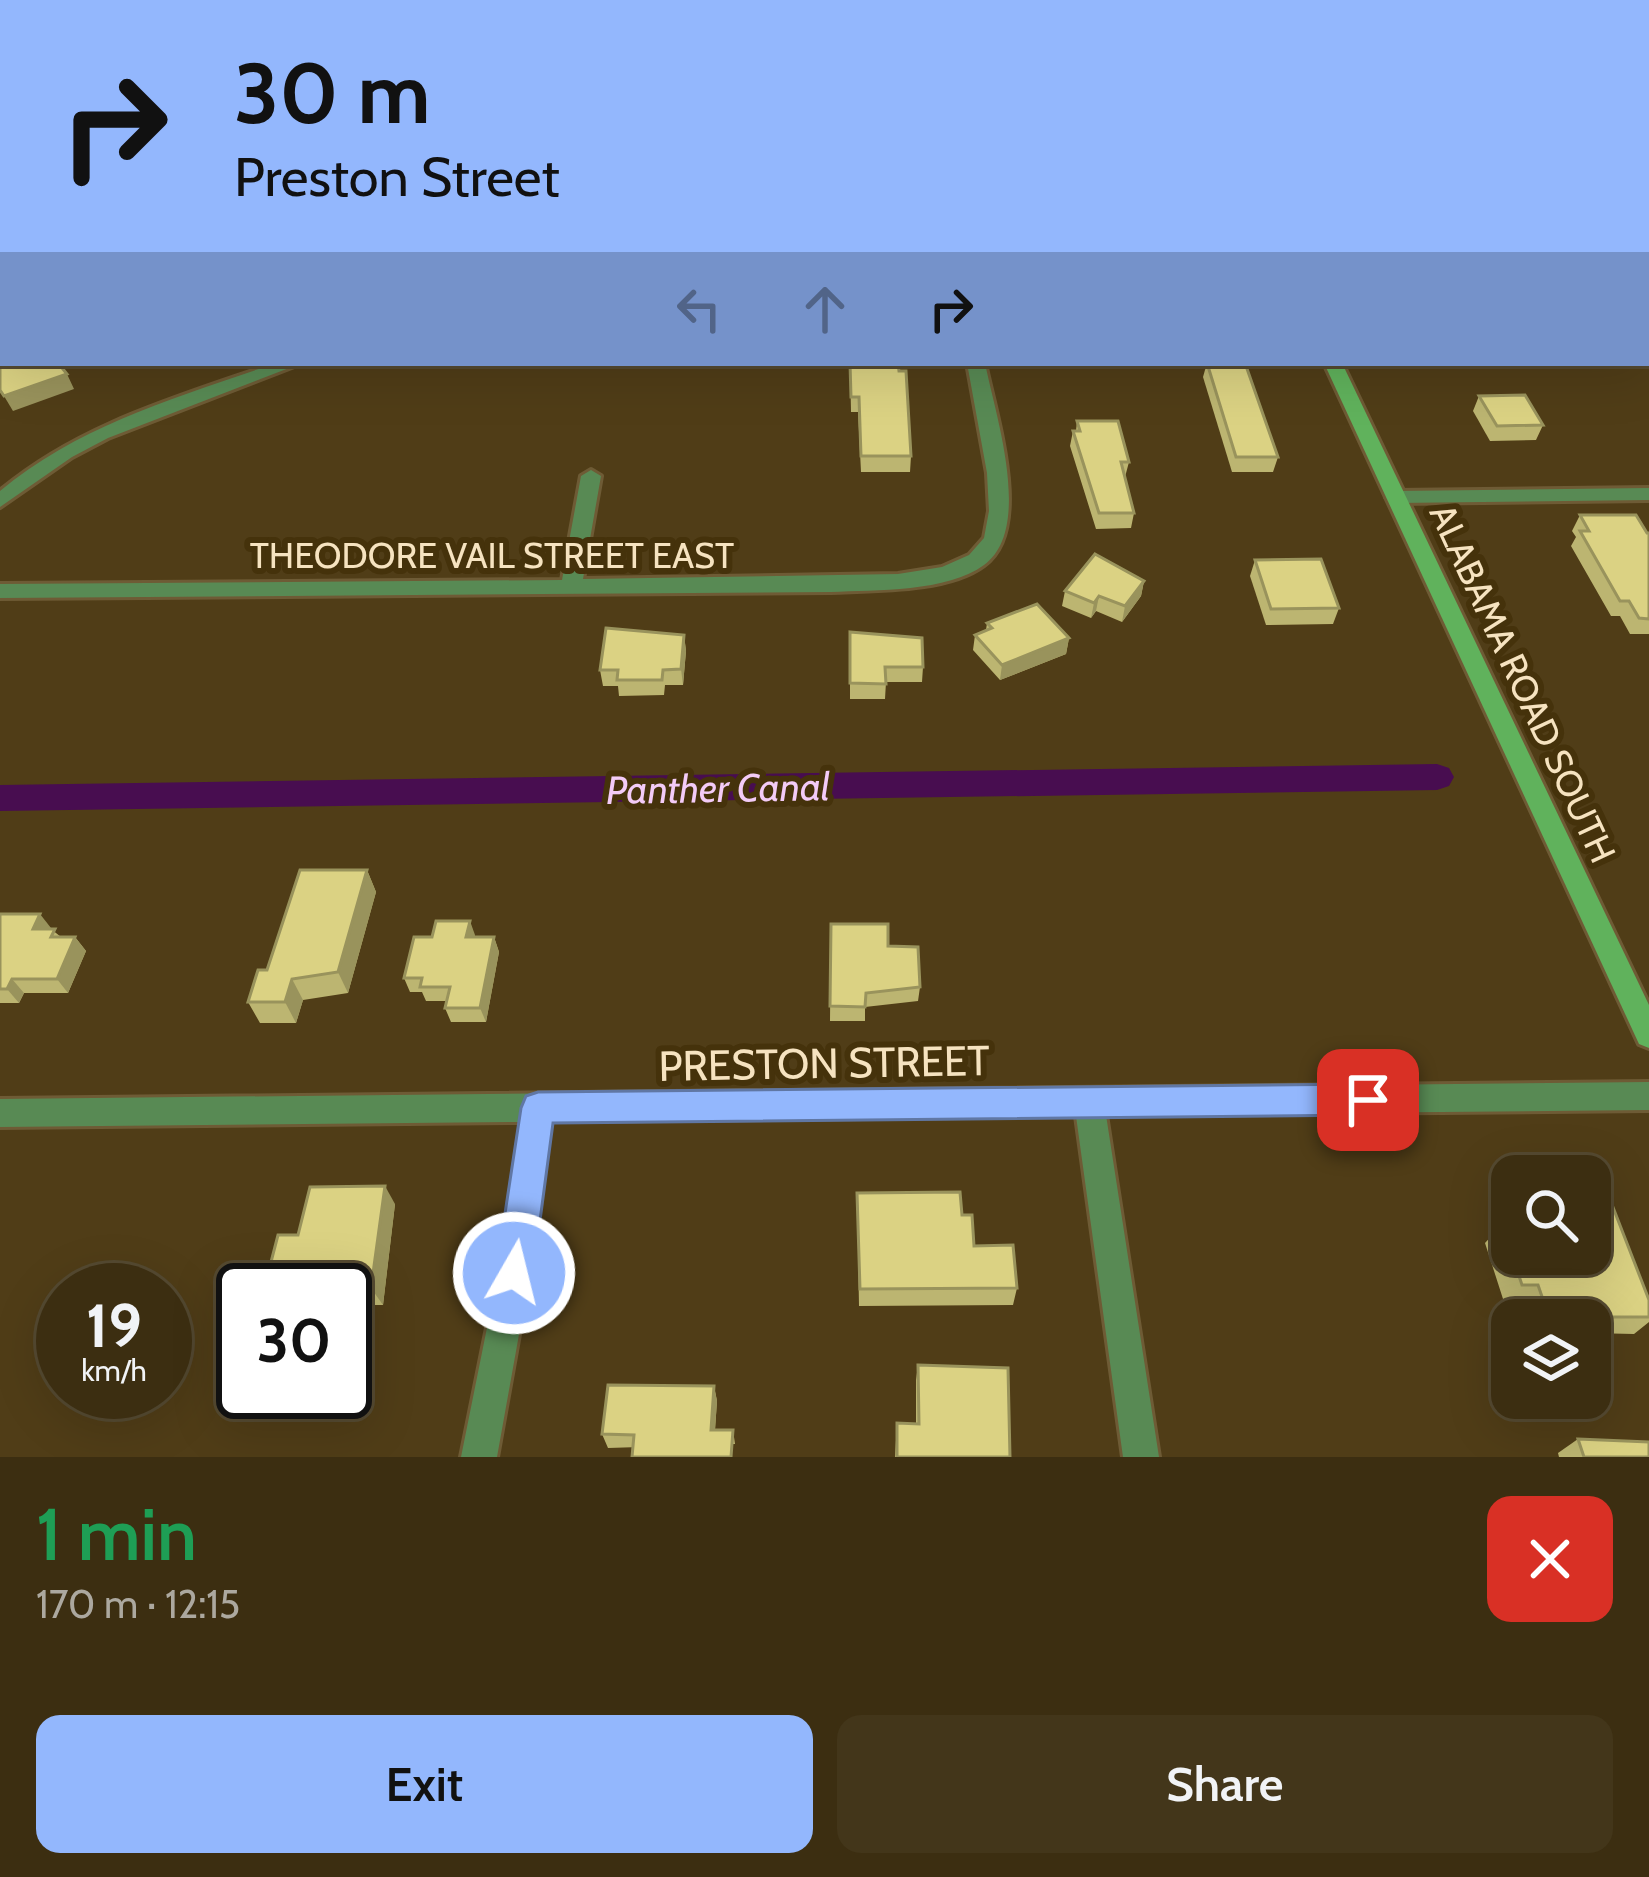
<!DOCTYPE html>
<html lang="en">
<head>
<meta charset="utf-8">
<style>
	body { margin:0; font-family:Cabin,sans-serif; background:#43361a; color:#f1f3f6; height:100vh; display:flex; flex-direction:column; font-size:45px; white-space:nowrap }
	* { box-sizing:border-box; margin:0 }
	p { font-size:39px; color:#aca89f }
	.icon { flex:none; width:66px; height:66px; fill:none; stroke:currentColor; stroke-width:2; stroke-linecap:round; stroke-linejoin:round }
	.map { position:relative; height:1457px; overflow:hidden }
	.panel { display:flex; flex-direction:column; background:#3c2e11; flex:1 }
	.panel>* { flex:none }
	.guide { position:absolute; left:0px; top:0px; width:1650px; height:366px; box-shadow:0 12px 48px #0002,0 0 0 3px #554a31; background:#93b7fd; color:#111; overflow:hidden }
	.fabs { position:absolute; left:1491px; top:1155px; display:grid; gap:24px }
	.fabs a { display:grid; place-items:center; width:120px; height:120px; border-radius:24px; background:#3c2e11; box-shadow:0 12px 48px #0002,0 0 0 3px #554a31; font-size:60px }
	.speed { position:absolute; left:36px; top:1263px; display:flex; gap:24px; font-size:60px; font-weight:700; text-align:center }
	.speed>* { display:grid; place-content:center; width:156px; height:156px; border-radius:50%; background:#3c2e11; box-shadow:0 12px 48px #0002,0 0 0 3px #554a31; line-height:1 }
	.speed small { font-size:30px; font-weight:400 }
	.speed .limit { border:6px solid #111; border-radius:18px; background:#fff; color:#111 }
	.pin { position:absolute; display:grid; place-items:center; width:102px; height:102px; color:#fff; margin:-51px; border-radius:24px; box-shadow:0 6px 18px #0006 }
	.me { position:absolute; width:132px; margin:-66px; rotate:8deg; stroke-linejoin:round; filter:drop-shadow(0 0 9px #0008) }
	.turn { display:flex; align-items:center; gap:42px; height:252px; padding:0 36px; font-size:54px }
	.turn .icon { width:156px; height:156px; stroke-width:2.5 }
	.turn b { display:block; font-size:84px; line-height:102px }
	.lanes { display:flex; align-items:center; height:114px; padding:0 36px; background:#0003; justify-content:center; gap:60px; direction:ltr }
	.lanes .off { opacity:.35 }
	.round { display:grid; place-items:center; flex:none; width:126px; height:126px; border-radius:24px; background:#43361a }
	.head { display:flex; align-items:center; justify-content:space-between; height:204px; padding:0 36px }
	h1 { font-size:72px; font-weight:600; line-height:90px; color:#1e9e55 }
	.button { display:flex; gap:24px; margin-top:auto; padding:24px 36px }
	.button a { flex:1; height:138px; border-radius:24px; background:#93b7fd; color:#111; font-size:48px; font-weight:600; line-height:138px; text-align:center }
	.button a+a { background:#43361a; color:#f1f3f6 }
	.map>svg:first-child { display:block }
</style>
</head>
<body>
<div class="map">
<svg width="1649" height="1457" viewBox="0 0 1649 1457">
	<rect width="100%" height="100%" fill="#503d17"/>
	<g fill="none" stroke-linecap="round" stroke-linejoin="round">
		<g fill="#480d50" fill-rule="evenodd">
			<polygon points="0,177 3,177 0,190"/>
			<polygon points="1437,764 1449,768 1454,777 1449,786 1437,790 0,811 0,785"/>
		</g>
		<defs>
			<g id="street">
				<polygon points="0,0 13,0 0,6"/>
				<rect x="914" y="0" width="12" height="3"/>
				<rect x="1647" y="24" width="2" height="8"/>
				<polygon points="3,97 3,105 0,106 0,98"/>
				<rect x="1647" y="138" width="2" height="8"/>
				<polygon points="3,277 3,287 0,288 0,278"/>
				<rect x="1647" y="282" width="2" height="10"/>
				<path d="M276 363H302L108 438 72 457 0 507V491C80 424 179 397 276 363Z"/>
				<path d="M967 363H985C995 414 1034 529 984 565 948 592 875 590 831 592L0 598V584L562 580 581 476 591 470 601 476 583 579 898 574 942 567 969 555 984 538 989 511 987 473Z"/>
				<polygon points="1649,488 1649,500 1396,503 1386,497 1396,491"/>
				<polygon points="1649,1082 1649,1110 1106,1115 1159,1457 1123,1457 1076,1116 551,1121 530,1273 497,1457 461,1457 498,1273 521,1122 0,1127 0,1099"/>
			</g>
			<g id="secondary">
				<polygon points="1157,0 1169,0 1170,3 1158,3"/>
				<polygon points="1324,363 1342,363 1649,1005 1649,1048 1639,1044"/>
			</g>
		</defs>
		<use href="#street" stroke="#6e5b35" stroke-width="6"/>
		<use href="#secondary" stroke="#6e5b35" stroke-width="6"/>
		<use href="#street" fill="#588a54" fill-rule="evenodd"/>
		<use href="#secondary" fill="#60b25c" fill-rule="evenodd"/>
	</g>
	<g fill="#bcb571">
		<rect x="824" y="0" width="46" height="3"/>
		<rect x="968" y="0" width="36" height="3"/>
		<polygon points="850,363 899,371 911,456 910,472 861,472 858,412 851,412"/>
		<polygon points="1207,363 1278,457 1273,472 1232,472 1203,377"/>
		<polygon points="1479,396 1543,425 1536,440 1490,441 1473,411"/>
		<polygon points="1077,421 1129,462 1125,477 1134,513 1131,528 1096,529 1070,446 1073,431 1076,431"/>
		<polygon points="1580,515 1649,533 1649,634 1630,634 1620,616 1611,616 1571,546 1576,537 1572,531"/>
		<polygon points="1255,560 1339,608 1333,624 1266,625 1250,576"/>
		<polygon points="1144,581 1141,596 1122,622 1096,611 1091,618 1062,606 1065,591"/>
		<polygon points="987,623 1069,638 1066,654 1000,680 973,650 975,635 986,630"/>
		<polygon points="850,632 923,667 922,682 886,682 885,699 850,699"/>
		<polygon points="684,635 686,651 683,685 665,685 664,695 619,696 618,686 603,686 600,670"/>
		<polygon points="367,870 376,892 348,993 303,1000 296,1023 260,1023 248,1002 267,970"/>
		<polygon points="0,914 51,929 61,937 75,937 86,951 68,993 24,993 19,1003 0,1003"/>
		<polygon points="831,924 888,946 920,987 918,1001 865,1007 865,1021 830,1021"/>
		<polygon points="475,935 474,937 494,937 499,952 486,1022 451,1022 445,1008 447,1001 426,1001 422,992 410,992 404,978"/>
		<polygon points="857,1193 962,1215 974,1246 1017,1288 1013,1305 859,1306"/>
		<polygon points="1508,1197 1512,1197 1512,1254 1649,1300 1649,1322 1634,1334 1590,1333 1590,1320 1526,1320 1520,1302 1504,1302 1485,1243 1496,1231 1491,1215"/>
		<polygon points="395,1204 383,1305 345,1305 345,1290 265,1290 298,1235"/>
		<polygon points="918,1365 1010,1457 895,1457 897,1423 916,1424 916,1380"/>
		<polygon points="714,1386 717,1401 715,1430 733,1430 735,1444 608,1448 602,1434"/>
		<polygon points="1578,1439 1649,1457 1559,1457 1558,1453"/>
	</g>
	<g fill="#99935c">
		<polygon points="67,374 74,389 13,411 4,396"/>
		<polygon points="1144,581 1141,596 1122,622 1125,606"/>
		<polygon points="1099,596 1096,611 1091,618 1094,603"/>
		<polygon points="684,635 686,651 683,685 681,669"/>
		<polygon points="1069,638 1066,654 1000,680 1002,665"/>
		<polygon points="367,870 376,892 348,993 338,972"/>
		<polygon points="40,914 51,928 33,929"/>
		<polygon points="470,921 475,935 471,952 466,937"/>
		<polygon points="75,937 86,951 68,993 57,979"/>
		<polygon points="494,937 499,952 486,1022 480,1008"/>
		<polygon points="12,979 24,993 19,1003 7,989"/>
		<polygon points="292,979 303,1000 296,1023 285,1002"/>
		<polygon points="385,1186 395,1204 383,1305 371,1288"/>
		<polygon points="714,1386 717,1401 714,1444 711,1430"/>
	</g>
	<g fill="#dbd283" stroke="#99935c" stroke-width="3">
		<polygon points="1366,0 1402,0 1404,3 1368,3"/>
		<polygon points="1647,36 1649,36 1649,97 1647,95"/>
		<polygon points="3,305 3,363 58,363 67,374 4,396 0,390 0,306"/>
		<polygon points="850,363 898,363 899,371 906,371 911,456 861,456 859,397 851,397"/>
		<polygon points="1207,363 1245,363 1278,457 1236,457"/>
		<polygon points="1525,395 1543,425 1497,426 1479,396"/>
		<polygon points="1077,421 1118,421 1129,462 1121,462 1134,513 1099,513 1073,431 1080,431"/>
		<polygon points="1580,515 1636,515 1647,533 1649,533 1649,619 1639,618 1629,601 1620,601 1580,531 1589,531"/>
		<polygon points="1095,554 1144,581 1125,606 1099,596 1094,603 1065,591"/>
		<polygon points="1321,559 1339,608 1271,609 1255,560"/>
		<polygon points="1037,604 1069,638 1002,665 975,635 992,628 987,623"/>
		<polygon points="606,628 684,635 681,669 663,670 662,680 617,680 618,670 600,670"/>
		<polygon points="850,632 922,638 923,667 885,667 886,684 850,683"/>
		<polygon points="300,870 367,870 338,972 292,979 285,1002 248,1002 258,970 267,970"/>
		<polygon points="0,914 40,914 33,929 55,929 51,937 75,937 57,979 12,979 7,989 0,989"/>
		<polygon points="436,921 470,921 466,937 494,937 480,1008 445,1008 450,987 420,987 422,978 404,978 414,937 432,937"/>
		<polygon points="831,924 888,924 888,946 918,947 920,987 866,993 865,1007 830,1006"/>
		<polygon points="385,1186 371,1288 264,1289 278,1235 298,1235 310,1187"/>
		<polygon points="960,1192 962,1215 972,1215 974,1246 1013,1245 1017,1288 860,1289 857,1193"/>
		<polygon points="1590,1197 1609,1197 1649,1300 1649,1317 1549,1317 1538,1285 1522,1285 1502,1225 1512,1225 1512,1254 1590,1254"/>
		<polygon points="918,1365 1008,1368 1010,1457 897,1457 897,1423 919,1424"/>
		<polygon points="608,1385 714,1386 711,1430 733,1430 731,1457 632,1457 634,1435 602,1434"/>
		<polygon points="1578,1439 1649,1442 1649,1457 1584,1457"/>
	</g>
	<polygon fill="#93b7fd" stroke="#6077a4" stroke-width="3" points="1368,1084 1380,1088 1385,1100 1380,1111 1368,1115 553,1123 533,1273 528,1286 514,1292 501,1286 496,1273 521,1108 526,1096 538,1092"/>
	<g text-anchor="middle" stroke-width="12" stroke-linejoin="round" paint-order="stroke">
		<g font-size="36" fill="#f6e3c0" stroke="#45320b">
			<text x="492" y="568">THEODORE VAIL STREET EAST</text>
			<text transform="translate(1523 683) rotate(65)" y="13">ALABAMA ROAD SOUTH</text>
		</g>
		<g font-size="39" font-style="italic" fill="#f3cbf7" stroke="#45320b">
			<text transform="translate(718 788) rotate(-1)" y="14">Panther Canal</text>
		</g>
		<g font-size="42" fill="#f6e3c0" stroke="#45320b">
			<text transform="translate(824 1063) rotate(-1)" y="15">PRESTON STREET</text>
		</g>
	</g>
</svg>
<div class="fabs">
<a><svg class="icon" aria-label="search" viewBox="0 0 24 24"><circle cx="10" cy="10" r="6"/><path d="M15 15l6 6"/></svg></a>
<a><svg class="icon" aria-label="layers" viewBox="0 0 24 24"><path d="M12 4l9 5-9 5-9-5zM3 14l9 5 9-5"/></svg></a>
</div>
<div class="speed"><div>19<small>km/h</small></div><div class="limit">30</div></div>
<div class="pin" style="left:1368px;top:1100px;background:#d93025"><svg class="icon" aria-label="arrive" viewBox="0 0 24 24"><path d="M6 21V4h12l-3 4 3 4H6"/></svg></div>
<svg class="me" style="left:514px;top:1273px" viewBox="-20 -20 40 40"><circle r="17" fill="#93b7fd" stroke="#fff" stroke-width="3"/><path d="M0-11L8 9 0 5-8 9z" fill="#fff"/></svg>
<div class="guide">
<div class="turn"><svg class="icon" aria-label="right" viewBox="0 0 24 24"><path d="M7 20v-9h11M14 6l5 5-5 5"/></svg><div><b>30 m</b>Preston Street</div></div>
<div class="lanes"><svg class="icon off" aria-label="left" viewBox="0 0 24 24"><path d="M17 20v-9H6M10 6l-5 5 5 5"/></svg><svg class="icon off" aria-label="ahead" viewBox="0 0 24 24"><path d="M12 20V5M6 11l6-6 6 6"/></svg><svg class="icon" aria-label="right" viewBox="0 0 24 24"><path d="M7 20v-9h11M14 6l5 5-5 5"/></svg></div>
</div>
</div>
<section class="panel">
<div class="head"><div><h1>1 min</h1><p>170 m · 12:15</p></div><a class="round" style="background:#d93025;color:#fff"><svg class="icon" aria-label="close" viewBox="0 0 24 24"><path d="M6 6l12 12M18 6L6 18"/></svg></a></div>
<div class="button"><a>Exit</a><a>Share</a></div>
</section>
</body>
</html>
